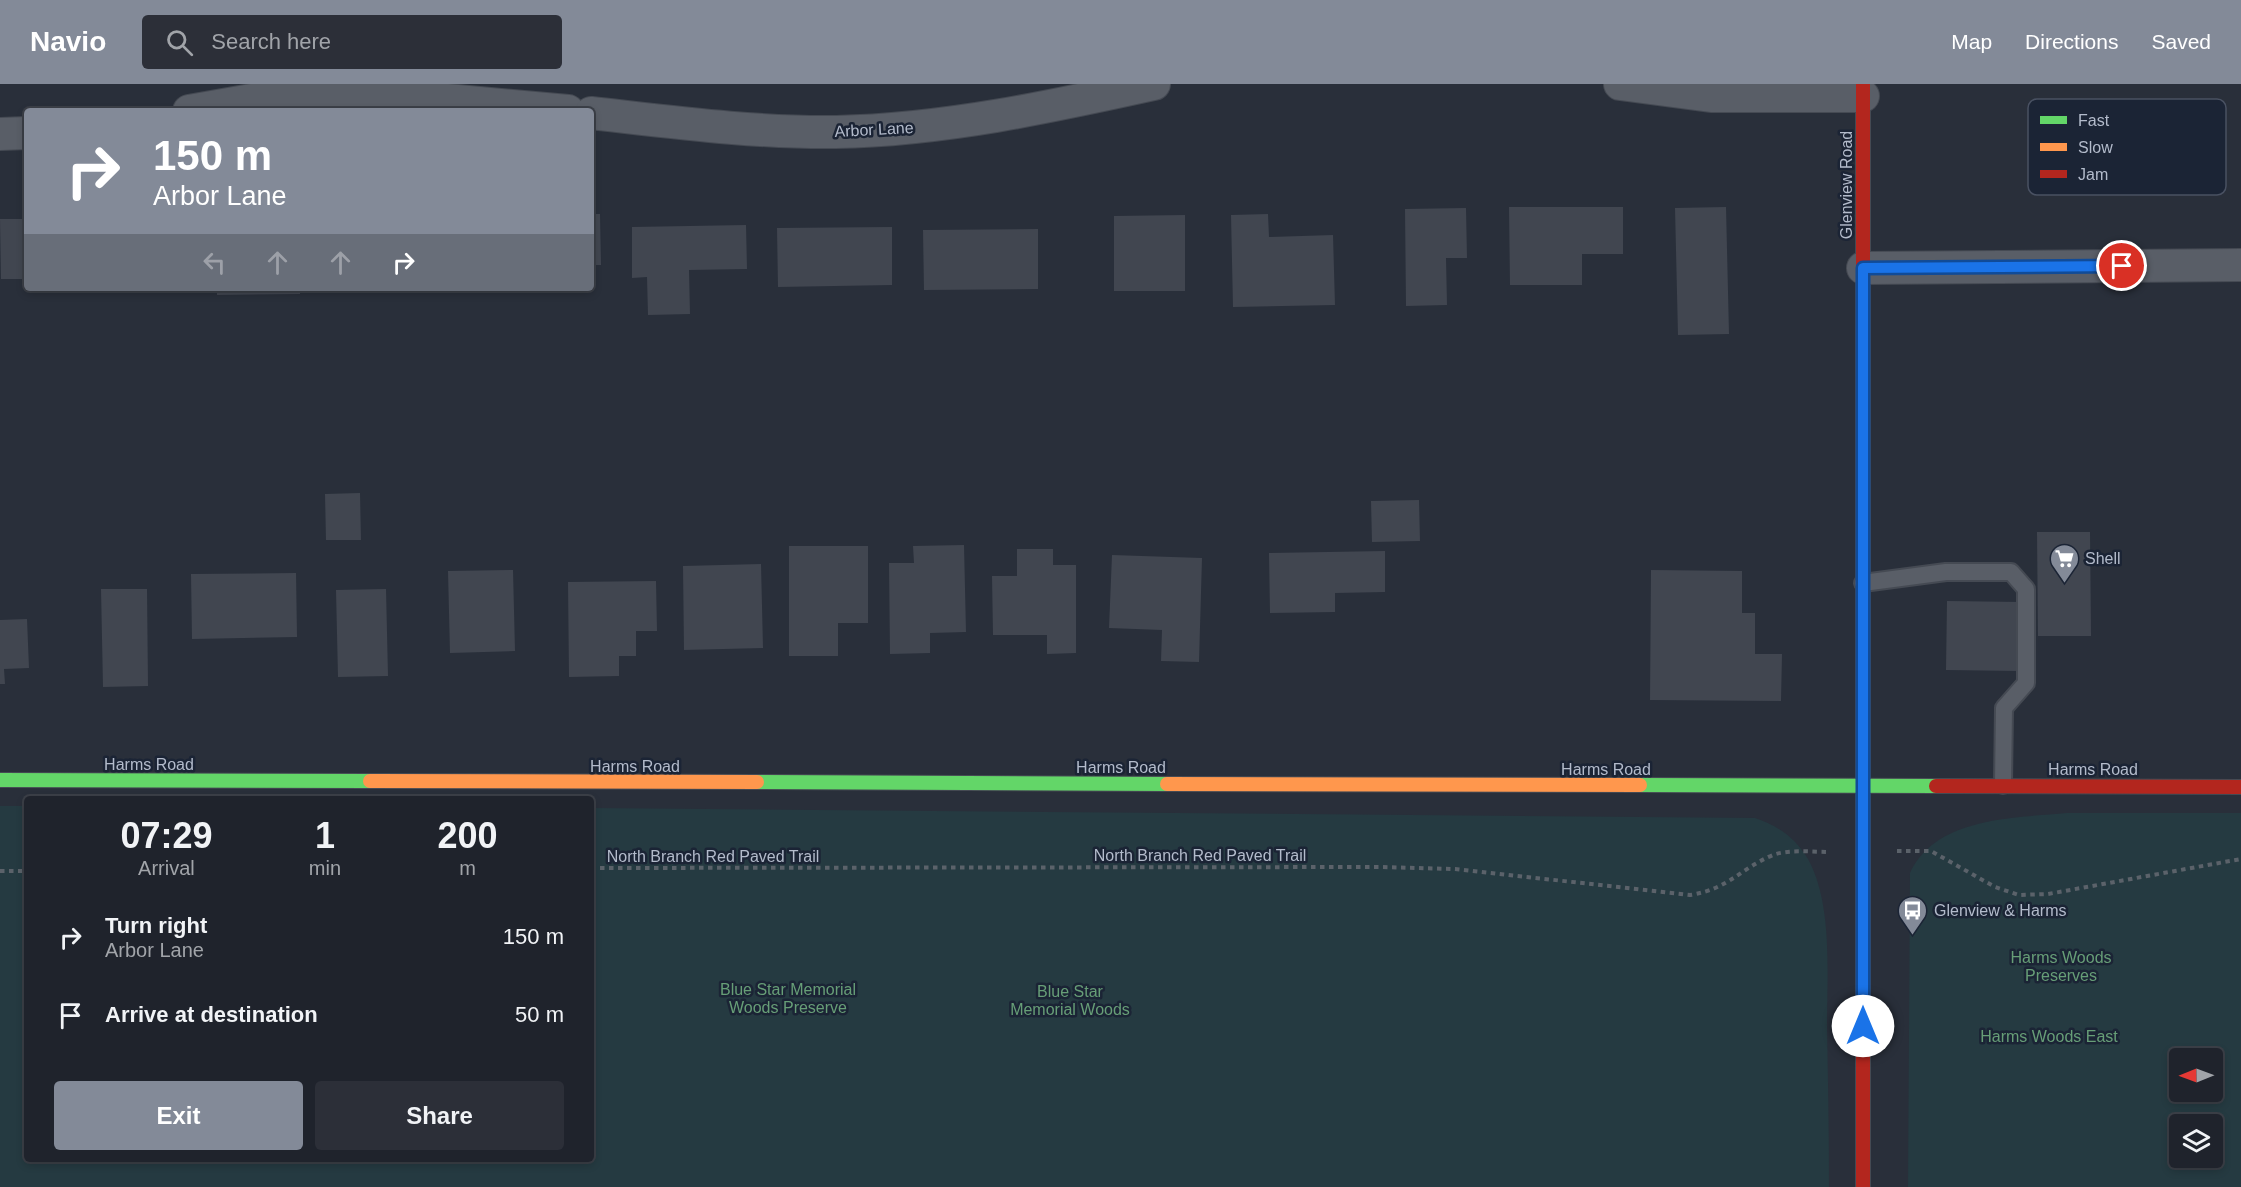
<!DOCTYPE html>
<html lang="en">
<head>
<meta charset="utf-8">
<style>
	body { margin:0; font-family:Arial,sans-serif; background:#2c2f38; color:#f1f3f6; height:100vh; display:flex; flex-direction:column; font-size:22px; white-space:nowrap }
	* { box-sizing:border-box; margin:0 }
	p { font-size:20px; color:#a1a4a9 }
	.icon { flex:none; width:33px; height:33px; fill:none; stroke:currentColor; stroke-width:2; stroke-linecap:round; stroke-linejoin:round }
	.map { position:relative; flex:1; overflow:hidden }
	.panel { position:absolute; left:24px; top:712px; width:570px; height:366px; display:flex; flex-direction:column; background:#1f232c; border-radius:6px; box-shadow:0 3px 9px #0003,0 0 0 2px #3c4048 }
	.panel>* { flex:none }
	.guide { position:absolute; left:24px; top:24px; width:570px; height:183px; border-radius:6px; box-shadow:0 3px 9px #0003,0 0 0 2px #3c4048; background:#838a98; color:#fff; overflow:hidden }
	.needle { width:39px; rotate:269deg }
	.fabs { position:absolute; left:2169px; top:964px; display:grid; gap:12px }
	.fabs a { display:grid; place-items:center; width:54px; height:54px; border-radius:6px; background:#1f232c; box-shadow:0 3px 9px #0003,0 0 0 2px #3c4048; font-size:30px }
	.pin { position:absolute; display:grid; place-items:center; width:51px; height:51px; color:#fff; margin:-26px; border:3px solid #fff; border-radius:50%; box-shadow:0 2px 6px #0007 }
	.me { position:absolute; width:66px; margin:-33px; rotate:0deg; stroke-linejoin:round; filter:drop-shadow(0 0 4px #0008) }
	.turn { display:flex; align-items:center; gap:21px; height:126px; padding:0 30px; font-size:27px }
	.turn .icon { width:78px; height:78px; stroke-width:2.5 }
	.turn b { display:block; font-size:42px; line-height:51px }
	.lanes { display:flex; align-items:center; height:57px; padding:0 30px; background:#0003; justify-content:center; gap:30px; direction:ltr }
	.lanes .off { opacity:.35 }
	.eta { display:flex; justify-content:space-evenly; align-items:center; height:102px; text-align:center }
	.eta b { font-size:36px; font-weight:700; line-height:42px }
	.primary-button { display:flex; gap:12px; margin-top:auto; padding:12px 30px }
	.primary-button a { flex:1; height:69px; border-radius:6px; background:#838a98; color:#fff; font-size:24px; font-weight:700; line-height:69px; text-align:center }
	.primary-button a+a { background:#2c2f38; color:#f1f3f6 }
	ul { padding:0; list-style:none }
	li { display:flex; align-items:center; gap:18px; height:78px; padding:0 30px }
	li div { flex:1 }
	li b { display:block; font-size:22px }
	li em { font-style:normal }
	header { display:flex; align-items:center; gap:36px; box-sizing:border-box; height:84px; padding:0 30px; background:#838a98; color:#fff }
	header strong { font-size:28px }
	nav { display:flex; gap:33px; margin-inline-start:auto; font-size:21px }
	.search { width:420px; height:54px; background:#2c2f38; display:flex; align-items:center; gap:15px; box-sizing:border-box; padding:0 21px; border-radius:6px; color:#a1a4a9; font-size:22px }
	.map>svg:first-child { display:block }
</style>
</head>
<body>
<header>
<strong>Navio</strong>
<div class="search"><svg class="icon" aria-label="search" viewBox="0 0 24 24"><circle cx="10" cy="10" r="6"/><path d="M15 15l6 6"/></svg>Search here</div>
<nav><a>Map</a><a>Directions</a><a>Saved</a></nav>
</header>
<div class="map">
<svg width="2241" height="1103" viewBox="0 0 2241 1103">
	<rect width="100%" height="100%" fill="#292f3a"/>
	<g fill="#253a41" fill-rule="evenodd">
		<path d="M0 722H27V1076H591V724L1755 734C1778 742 1795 753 1808 775 1833 820 1827 892 1827 942 1828 996 1829 1049 1829 1103H0Z"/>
		<path d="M2067 729H2241V1103H1908L1910 789C1936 733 2013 734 2067 729ZM2180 975H2212V1008H2180ZM2180 1041H2212V1074H2180Z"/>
	</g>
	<g fill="#414650">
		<polygon points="1509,123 1623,123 1623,170 1582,170 1582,201 1510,201"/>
		<polygon points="1726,123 1729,250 1678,251 1675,124"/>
		<polygon points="1466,124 1467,174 1446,174 1447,221 1406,222 1405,125"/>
		<polygon points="591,130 600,130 601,181 591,181"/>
		<polygon points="1268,130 1269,153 1333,151 1335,221 1233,223 1231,131"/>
		<polygon points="1185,131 1185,207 1114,207 1114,132"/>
		<polygon points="0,135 27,135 27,195 1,195"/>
		<polygon points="746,141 747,185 689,186 690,230 648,231 647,193 632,194 632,143"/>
		<polygon points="892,143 892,201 778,203 777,144"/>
		<polygon points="1038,145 1038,205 924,206 923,146"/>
		<polygon points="217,204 300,204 300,210 217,211"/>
		<polygon points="360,409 361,456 326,456 325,410"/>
		<polygon points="1419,416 1420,457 1372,458 1371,417"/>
		<polygon points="2037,448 2090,448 2091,552 2038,552"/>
		<polygon points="964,461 966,548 930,549 930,569 890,570 889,479 914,479 913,462"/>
		<polygon points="789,462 868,462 868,539 838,539 838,572 789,572"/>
		<polygon points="1017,465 1053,465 1053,481 1076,481 1076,569 1047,570 1047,551 993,551 992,492 1017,492"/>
		<polygon points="1385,467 1385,508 1335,509 1335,528 1270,529 1269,469"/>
		<polygon points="1112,471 1202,474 1199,578 1161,577 1162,546 1109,544"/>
		<polygon points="761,480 763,564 684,566 683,482"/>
		<polygon points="513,486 515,567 450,569 448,487"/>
		<polygon points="1651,486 1742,487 1742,529 1755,529 1755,570 1782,570 1781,617 1650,616"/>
		<polygon points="296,489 297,553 192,555 191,490"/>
		<polygon points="656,497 657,547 636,547 636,572 619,572 619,592 569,593 568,498"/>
		<polygon points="101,505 147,505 148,602 103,603"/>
		<polygon points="386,505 388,592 338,593 336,506"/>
		<polygon points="1947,517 2021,518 2020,587 1946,586"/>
		<polygon points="27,535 29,584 4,585 5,600 0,600 0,536"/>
	</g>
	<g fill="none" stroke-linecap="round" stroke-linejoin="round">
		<defs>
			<polyline id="lane" points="1863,499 1946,488 2011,488 2026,505 2026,599 2004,624 2003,701"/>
			<g id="street">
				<polyline points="1620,0 1711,12 1863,12"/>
				<polyline points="189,27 263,14 393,11 568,27"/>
				<path d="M591 29C672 38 754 49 836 48 943 46 1050 23 1154 0"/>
				<polyline points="0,50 27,49"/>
				<polyline points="1863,184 2241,181"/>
			</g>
			<g id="fast">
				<polyline points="0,696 370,697"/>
				<polyline points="757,698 1167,700"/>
				<polyline points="1640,701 1936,702"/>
			</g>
			<g id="slow">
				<polyline points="1863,292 1863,735"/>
				<polyline points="370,697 757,698"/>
				<polyline points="1167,700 1640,701"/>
			</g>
			<g id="jam">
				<polyline points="1863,0 1863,292"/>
				<polyline points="1936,702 2241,703"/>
				<polyline points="1863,735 1863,1103"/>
			</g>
		</defs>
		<use href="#lane" stroke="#454a53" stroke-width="20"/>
		<use href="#street" stroke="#454a53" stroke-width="34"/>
		<use href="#fast" stroke="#454a53" stroke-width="16"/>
		<use href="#slow" stroke="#454a53" stroke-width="16"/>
		<use href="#jam" stroke="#454a53" stroke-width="16"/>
		<g stroke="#5b626a" stroke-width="4" stroke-dasharray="4.5 4.5" stroke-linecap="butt">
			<polyline points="1897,767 1931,767 1995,803 2019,811 2048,810 2241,775"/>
			<path d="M591 784 1380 783 1455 785 1690 811C1729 805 1741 784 1773 771 1790 765 1812 768 1829 768"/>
			<polyline points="0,787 27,787"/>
		</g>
		<use href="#lane" stroke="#595e67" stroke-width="16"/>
		<use href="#street" stroke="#595e67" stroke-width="32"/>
		<use href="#fast" stroke="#63d668" stroke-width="14"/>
		<use href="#slow" stroke="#ff974d" stroke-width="14"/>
		<use href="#jam" stroke="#b3261e" stroke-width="14"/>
	</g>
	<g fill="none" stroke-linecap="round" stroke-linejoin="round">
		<defs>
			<polyline id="route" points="1863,942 1863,184 2122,182"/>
		</defs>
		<use href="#route" stroke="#114b97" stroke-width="15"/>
		<use href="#route" stroke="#1a73e8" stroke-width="10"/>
	</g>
	<defs>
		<symbol id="supermarket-pin" viewBox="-11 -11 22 30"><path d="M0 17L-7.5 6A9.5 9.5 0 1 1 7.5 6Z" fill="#838a98" stroke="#1b2435"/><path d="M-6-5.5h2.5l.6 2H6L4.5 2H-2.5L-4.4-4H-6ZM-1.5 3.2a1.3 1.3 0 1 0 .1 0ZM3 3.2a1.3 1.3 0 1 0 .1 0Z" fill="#fff"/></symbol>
		<symbol id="bus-pin" viewBox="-11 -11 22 30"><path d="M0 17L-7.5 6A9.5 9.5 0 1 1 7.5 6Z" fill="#838a98" stroke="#1b2435"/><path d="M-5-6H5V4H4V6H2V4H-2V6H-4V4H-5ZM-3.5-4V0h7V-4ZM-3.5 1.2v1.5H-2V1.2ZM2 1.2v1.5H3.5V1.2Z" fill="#fff"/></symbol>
	</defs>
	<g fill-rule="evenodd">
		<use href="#supermarket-pin" x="2048" y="458" width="33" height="45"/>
		<use href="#bus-pin" x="1896" y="810" width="33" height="45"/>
	</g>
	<g text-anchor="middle" stroke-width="5" stroke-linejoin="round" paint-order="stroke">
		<g font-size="16" fill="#b3bbcb" stroke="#1b2435">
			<text transform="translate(874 45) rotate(-3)" y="6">Arbor Lane</text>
			<text transform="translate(1846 101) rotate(-90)" y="6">Glenview Road</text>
			<text x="149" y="686">Harms Road</text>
			<text x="635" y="688">Harms Road</text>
			<text x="1121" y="689">Harms Road</text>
			<text x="1606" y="691">Harms Road</text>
			<text x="2093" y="691">Harms Road</text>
			<text x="1200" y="777">North Branch Red Paved Trail</text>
			<text x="713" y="778">North Branch Red Paved Trail</text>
		</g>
		<g font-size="16" fill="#b3bbcb" stroke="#1b2435" text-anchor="start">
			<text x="2085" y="480">Shell</text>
			<text x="1934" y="832">Glenview &amp; Harms</text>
		</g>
		<g font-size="16" fill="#679e77" stroke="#1b2435">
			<text x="2061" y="879">Harms Woods<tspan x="2061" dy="18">Preserves</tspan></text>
			<text x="788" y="911">Blue Star Memorial<tspan x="788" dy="18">Woods Preserve</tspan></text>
			<text x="1070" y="913">Blue Star<tspan x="1070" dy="18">Memorial Woods</tspan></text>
			<text x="2049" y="958">Harms Woods East</text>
		</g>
	</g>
	<rect x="2028" y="15" width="198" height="96" rx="9" fill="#1b2435" stroke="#495162" stroke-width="1.5"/>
	<rect x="2040" y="32" width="27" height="8" fill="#63d668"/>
	<rect x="2040" y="59" width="27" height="8" fill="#ff974d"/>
	<rect x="2040" y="86" width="27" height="8" fill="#b3261e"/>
	<g font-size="16" fill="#b3bbcb">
		<text x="2078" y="42">Fast</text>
		<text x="2078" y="69">Slow</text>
		<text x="2078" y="96">Jam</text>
	</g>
</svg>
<div class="fabs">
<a><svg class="needle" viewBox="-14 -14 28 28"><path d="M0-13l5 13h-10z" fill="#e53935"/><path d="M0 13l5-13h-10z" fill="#a1a4a9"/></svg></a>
<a><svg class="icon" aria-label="layers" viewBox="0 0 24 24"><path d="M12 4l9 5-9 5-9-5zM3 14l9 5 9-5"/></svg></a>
</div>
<div class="pin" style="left:2122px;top:182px;background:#d93025"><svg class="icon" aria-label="arrive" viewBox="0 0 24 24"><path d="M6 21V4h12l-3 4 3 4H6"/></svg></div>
<svg class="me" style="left:1863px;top:942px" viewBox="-20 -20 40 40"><circle r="19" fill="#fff"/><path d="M0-13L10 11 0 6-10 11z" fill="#1a73e8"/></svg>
<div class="guide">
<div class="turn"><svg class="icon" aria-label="right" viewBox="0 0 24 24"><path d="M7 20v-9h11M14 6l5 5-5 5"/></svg><div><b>150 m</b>Arbor Lane</div></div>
<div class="lanes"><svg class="icon off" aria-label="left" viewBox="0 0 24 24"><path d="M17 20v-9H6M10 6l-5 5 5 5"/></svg><svg class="icon off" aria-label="ahead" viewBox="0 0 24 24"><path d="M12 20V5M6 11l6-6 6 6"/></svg><svg class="icon off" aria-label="ahead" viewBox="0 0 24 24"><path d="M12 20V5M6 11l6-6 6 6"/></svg><svg class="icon" aria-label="right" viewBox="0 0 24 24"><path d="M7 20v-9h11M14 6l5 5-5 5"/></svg></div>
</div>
<section class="panel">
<div class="eta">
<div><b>07:29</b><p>Arrival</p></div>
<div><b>1</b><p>min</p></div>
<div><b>200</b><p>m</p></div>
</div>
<ul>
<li><svg class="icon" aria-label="right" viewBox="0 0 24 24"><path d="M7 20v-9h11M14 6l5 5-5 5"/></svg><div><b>Turn right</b><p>Arbor Lane</p></div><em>150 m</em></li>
<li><svg class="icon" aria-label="arrive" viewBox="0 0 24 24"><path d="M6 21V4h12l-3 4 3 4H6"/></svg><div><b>Arrive at destination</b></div><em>50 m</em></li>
</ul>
<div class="primary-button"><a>Exit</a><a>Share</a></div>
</section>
</div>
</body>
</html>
